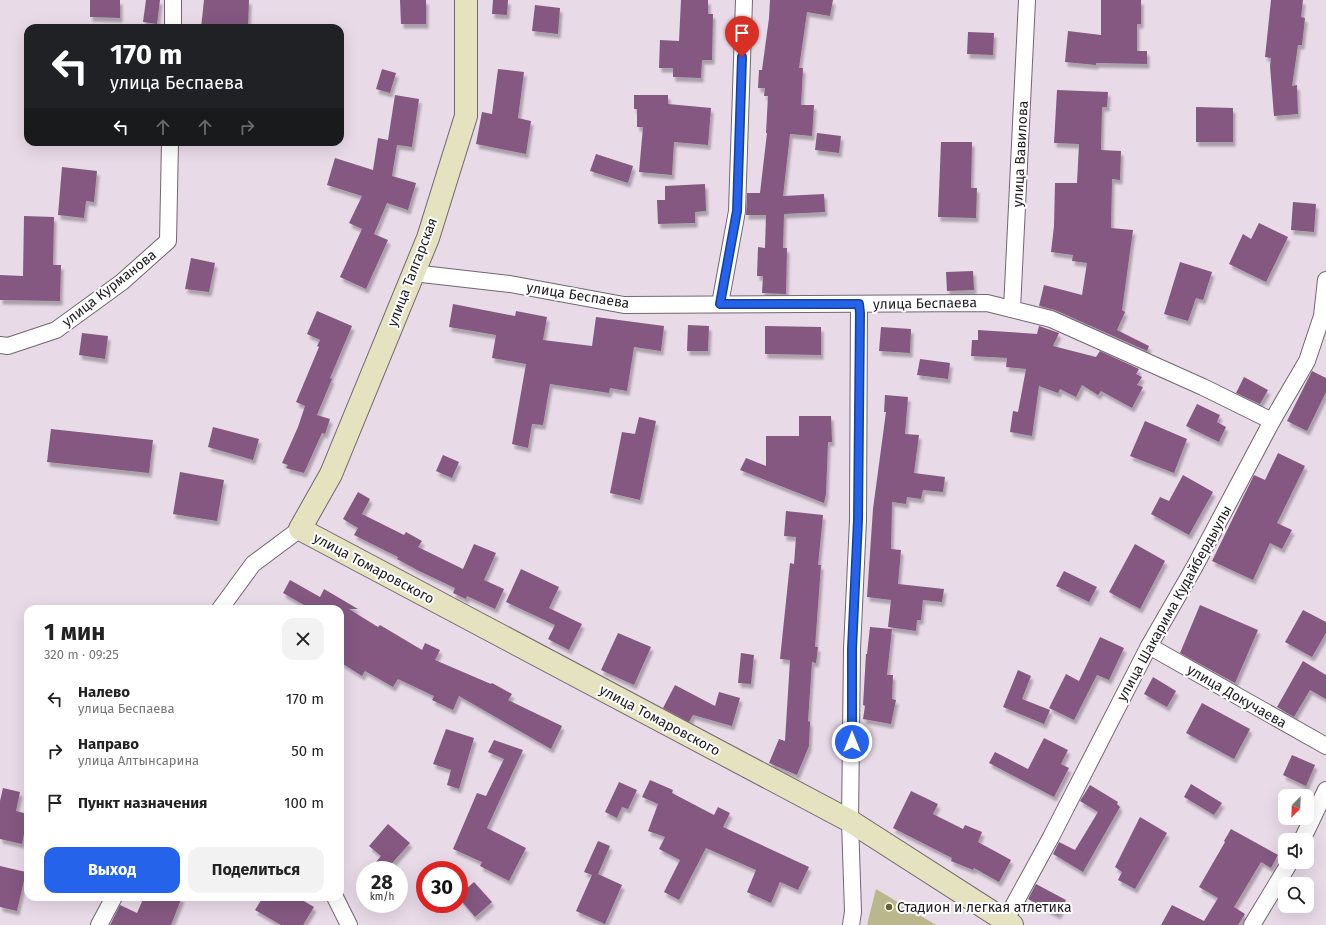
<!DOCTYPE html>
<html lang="ru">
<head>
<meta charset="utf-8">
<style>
	body { margin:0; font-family:"Fira Sans",sans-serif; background:#f2f2f2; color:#222; height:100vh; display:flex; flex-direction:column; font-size:15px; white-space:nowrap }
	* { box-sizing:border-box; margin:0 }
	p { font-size:13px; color:#767676 }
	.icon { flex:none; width:22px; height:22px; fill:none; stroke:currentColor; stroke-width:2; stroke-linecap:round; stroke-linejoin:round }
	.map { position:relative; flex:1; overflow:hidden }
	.drawer { position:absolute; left:24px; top:605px; width:320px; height:296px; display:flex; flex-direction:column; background:#fff; border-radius:12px; box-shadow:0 4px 16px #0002 }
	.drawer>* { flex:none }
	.hud { position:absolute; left:24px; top:24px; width:320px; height:122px; border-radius:12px; box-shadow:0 4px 16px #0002; background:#202124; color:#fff; overflow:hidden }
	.needle { width:26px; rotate:203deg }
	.controls { position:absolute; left:1278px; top:789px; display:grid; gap:8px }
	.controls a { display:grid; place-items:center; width:36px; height:36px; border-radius:8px; background:#fff; box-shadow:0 4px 16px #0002; font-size:20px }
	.speed { position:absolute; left:356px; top:861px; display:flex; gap:8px; font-size:20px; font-weight:700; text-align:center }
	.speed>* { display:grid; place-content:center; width:52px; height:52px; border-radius:50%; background:#fff; box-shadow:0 4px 16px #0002; line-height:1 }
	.speed small { font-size:10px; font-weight:400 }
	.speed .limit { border:6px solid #d22; background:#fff; color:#111 }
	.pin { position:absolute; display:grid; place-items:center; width:34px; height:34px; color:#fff; margin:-41px -17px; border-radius:50% 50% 50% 0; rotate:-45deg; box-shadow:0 0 4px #0007 }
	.pin .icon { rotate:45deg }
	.me { position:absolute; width:44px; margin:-22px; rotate:0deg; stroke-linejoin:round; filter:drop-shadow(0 0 3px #0008) }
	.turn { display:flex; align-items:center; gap:14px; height:84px; padding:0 20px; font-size:18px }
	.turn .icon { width:52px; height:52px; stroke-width:2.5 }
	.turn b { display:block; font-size:28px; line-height:34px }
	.lanes { display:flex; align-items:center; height:38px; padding:0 20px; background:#0003; justify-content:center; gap:20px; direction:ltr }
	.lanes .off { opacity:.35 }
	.round { display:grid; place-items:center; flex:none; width:42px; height:42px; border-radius:12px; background:#f2f2f2 }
	.overview { display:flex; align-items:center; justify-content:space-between; height:68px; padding:0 20px }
	h1 { font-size:24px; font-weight:700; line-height:30px }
	.primary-button { display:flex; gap:8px; margin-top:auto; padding:8px 20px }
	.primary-button a { flex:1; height:46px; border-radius:12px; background:#2563eb; color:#fff; font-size:16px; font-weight:700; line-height:46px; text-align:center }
	.primary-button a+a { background:#f2f2f2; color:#222 }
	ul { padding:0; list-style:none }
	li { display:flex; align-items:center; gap:12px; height:52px; padding:0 20px }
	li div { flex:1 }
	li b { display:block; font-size:15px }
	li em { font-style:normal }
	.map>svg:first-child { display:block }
</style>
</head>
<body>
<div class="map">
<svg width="1326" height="925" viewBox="0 0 1326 925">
	<defs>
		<filter id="shadow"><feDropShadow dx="2.5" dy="4.5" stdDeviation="1" flood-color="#0004"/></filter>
	</defs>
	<rect width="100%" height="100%" fill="#e8dae7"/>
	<polygon fill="#bab78c" points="876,889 936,925 867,925"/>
	<g fill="#845881" filter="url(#shadow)">
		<polygon points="90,0 120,0 120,18 90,17"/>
		<polygon points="146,0 160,0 157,24 143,22"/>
		<polygon points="204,0 249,0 248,28 201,28"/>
		<polygon points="400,0 426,0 426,24 401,24"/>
		<polygon points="493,0 508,0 507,15 492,14"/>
		<polygon points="681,0 708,0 708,14 713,14 712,60 702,60 701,78 673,77 673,68 659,68 660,40 679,41"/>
		<polygon points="770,0 833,0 830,16 807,12 799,68 803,68 801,105 814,105 812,136 790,134 783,196 824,194 825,212 784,214 783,248 787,248 786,294 762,293 763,276 757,276 758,247 765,248 766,215 746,215 747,193 760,193 767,133 766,133 768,96 764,96 765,88 758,88 759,70 762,70 769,18"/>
		<polygon points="1101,0 1141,0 1141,24 1137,24 1137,51 1147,51 1147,64 1096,63 1096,65 1065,62 1068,31 1101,35"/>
		<polygon points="1271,0 1303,0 1301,17 1305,18 1302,45 1298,45 1292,86 1297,85 1298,114 1274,116 1270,66 1271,58 1265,57"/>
		<polygon points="535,5 560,8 558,34 532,31"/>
		<polygon points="968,32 994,33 993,55 967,54"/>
		<polygon points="382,69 396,73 390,93 376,89"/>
		<polygon points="498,69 524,72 518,118 531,121 526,154 476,144 482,112 492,114"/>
		<polygon points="1057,90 1108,92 1107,107 1102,107 1101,150 1121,151 1120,180 1112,179 1111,228 1133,230 1122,310 1125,312 1117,330 1149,346 1147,351 1055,310 1039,306 1044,285 1082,295 1087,263 1072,261 1073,255 1051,252 1054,226 1055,183 1077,183 1079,144 1054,143"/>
		<polygon points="395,95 419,99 412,147 397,145 392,176 416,183 408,210 387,203 374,234 388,240 366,289 340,277 362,229 349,223 362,196 327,185 335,158 373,170 378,138 388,140"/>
		<polygon points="634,95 668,95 668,104 711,108 708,145 674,142 672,175 639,172 643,127 637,127 637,109 634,109"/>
		<polygon points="1196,107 1233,108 1233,142 1196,142"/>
		<polygon points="817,133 841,136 839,153 815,150"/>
		<polygon points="941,142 972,142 971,188 977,188 976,218 938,217"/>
		<polygon points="596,154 633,166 628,183 590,171"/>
		<polygon points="62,167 97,171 94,202 86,201 84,218 58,215"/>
		<polygon points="705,184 706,211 695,212 695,223 658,224 657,200 665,200 665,186"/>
		<polygon points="1293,202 1316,204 1314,232 1291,230"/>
		<polygon points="24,216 54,217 53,265 61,265 60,301 0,300 0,275 23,276"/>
		<polygon points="1259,223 1288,237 1266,282 1229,264 1243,234 1251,239"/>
		<polygon points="191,258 215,263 209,292 185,289"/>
		<polygon points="1180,262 1212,272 1203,300 1196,298 1188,321 1164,314"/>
		<polygon points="973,271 974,290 947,291 946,272"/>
		<polygon points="453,304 515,316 516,311 547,317 543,340 592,346 596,317 664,326 661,351 634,347 627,391 610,388 609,393 550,384 543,425 532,424 528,448 512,444 526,364 492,358 496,335 449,327"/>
		<polygon points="317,311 352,326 330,378 332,379 317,415 330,419 325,434 322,433 304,473 286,468 288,465 282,463 298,427 305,406 296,402 319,347 317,346 320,340 307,334"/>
		<polygon points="688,325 709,326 708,351 687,351"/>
		<polygon points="765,326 821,327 821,355 765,354"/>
		<polygon points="1039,326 1059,333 1053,346 1096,357 1100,351 1139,369 1136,374 1142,377 1137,385 1143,387 1132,408 1101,391 1098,395 1082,385 1076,397 1060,389 1058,393 1039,386 1032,436 1010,432 1013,411 1018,412 1026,369 1006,367 1007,358 971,356 972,340 978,340 978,330 1037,334"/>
		<polygon points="881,327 911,329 910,353 879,351"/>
		<polygon points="82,333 108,336 105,359 79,355"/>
		<polygon points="920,359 950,363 948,379 917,375"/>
		<polygon points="1312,371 1326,378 1326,392 1307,431 1287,421"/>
		<polygon points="1244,377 1268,390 1260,404 1236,393"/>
		<polygon points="885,395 908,397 905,434 919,435 914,473 945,477 943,492 923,490 921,499 907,497 906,504 892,502 891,549 901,550 898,584 944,589 942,602 923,600 921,620 917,620 916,631 888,627 891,600 867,597 873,509 886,412 884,412"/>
		<polygon points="1197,404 1220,415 1217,422 1226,427 1219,442 1186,426"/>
		<polygon points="799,416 831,416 832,442 828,442 826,494 824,503 740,470 746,458 766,466 766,436 799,436"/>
		<polygon points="639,417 656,421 640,500 610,493 622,432 635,434"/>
		<polygon points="1145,421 1187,439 1174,473 1130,456"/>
		<polygon points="213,427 259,439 253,460 208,447"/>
		<polygon points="51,429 153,440 149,473 47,462"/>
		<polygon points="1278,453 1305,466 1277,523 1292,530 1282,549 1270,543 1253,580 1212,561 1254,475 1265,480"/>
		<polygon points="443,455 459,462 452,478 436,471"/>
		<polygon points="180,472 224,480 217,521 173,514"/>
		<polygon points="1183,475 1213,492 1189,535 1151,514 1160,497 1169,501"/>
		<polygon points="358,492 370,499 362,514 404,535 406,532 422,541 418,547 463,569 474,544 496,553 484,580 504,589 495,609 467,596 466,599 453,593 455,588 419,571 397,559 398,557 354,535 358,528 343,519"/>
		<polygon points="786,511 823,515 818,565 821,565 815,647 818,647 816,663 812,662 808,721 810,722 809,746 797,775 769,763 779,739 785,741 790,660 780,659 790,563 794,564 796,537 784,536"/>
		<polygon points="1135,544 1165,561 1140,609 1109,592"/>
		<polygon points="521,569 559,587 549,608 582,624 569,650 548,639 555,625 506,602"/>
		<polygon points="1064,571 1097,587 1089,602 1056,586"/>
		<polygon points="290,580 320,597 324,589 358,609 349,609 378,627 380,625 422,650 425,643 440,650 435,660 491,684 492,683 512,694 508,700 562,726 551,749 459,696 453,710 432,700 434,696 398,679 393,687 365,671 362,676 340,662 340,609 311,609 283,593"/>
		<polygon points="1200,605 1258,630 1235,683 1180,653"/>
		<polygon points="1303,610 1326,622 1326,633 1312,657 1285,642"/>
		<polygon points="870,627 892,629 887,675 893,675 892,699 896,700 891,724 863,719 865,706 863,705 866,654 867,654"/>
		<polygon points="618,633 651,647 634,685 601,670"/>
		<polygon points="1100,637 1124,648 1109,680 1097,675 1074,720 1049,708 1066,674 1079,681"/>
		<polygon points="741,653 754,655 751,684 738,683"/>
		<polygon points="1303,661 1326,675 1326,699 1310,690 1294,717 1277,707"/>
		<polygon points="1018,670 1031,676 1022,699 1050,710 1044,724 1003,707"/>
		<polygon points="1153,677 1176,691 1167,707 1144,694"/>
		<polygon points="675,685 715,706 719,692 740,698 732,726 693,715 689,722 663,708"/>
		<polygon points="1202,703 1250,729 1234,759 1186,733"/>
		<polygon points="446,729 474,738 459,789 447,785 451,770 433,764"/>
		<polygon points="1044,738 1068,750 1061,764 1069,768 1054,797 989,763 995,752 1028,769"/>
		<polygon points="494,740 523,750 487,828 526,848 509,881 480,866 482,862 453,849 477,793 486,796 504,759 488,752"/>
		<polygon points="1292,755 1315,765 1306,786 1283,775"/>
		<polygon points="650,780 673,790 672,793 714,815 718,807 730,813 723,827 809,867 798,890 780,882 771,903 747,892 756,870 706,848 679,900 664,892 680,860 659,849 665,837 648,831 658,804 642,797"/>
		<polygon points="619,782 637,790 628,809 622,807 617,818 605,812"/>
		<polygon points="1191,784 1222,803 1214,815 1184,797"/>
		<polygon points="1090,785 1118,802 1117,804 1120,807 1083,872 1053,854 1059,842 1075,850 1098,812 1080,801"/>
		<polygon points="3,788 20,792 16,811 28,814 22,844 0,839 0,801"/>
		<polygon points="911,791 938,804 933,814 963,829 965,825 982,832 978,842 1011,860 999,882 974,868 973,870 951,861 952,858 893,828"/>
		<polygon points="1140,817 1167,833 1135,889 1118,880 1122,872 1115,867"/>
		<polygon points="388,824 410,843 386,870 369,870 381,856 369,846"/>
		<polygon points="1231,829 1278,855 1271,868 1261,862 1234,907 1245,914 1238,925 1161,925 1172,905 1204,921 1218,898 1199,887 1225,842 1224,841"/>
		<polygon points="598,841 610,846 598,874 622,885 605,924 576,911 592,875 584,872"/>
		<polygon points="0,866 26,872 17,911 0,907"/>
		<polygon points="474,882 492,902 475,917 459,898 459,895"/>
		<polygon points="1036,884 1066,900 1058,915 1028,899"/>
		<polygon points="144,897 182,897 171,925 110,925 120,905 137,913"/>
		<polygon points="263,897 297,897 314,907 303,925 281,925 255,910"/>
	</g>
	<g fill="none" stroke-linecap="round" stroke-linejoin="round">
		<defs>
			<g id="street">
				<polyline points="173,28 173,0"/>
				<polyline points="413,273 510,284 624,305 987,303 1051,319 1203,387 1272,421"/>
				<polyline points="720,304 737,211 744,0"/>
				<polyline points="1012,309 1027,0"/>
				<polyline points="0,345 8,346 56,330 122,282 168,241 170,142"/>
				<polyline points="220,609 253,564 300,529"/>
				<polyline points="1149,646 1326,746"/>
				<polyline points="1302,840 1326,790"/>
				<polyline points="335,897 349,925"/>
				<polyline points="1005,921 1051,837 1149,646 1195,566 1272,421 1307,361 1322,316 1326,280"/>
				<polyline points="99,925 114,897"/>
				<polyline points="851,925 853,912 850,821 852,649 858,520 859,304"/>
				<polyline points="1252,925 1290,862"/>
			</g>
			<polyline id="secondary" points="466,0 466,116 428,238 331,474 300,529 850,821 1012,925"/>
		</defs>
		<use href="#street" stroke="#726671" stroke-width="18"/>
		<use href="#secondary" stroke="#726671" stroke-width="24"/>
		<use href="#street" stroke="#fff" stroke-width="16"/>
		<use href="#secondary" stroke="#e4e2bf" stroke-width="22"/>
	</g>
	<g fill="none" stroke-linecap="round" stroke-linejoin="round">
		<defs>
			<polyline id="route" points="742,57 737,211 720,304 859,304 860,313 858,520 852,649 852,742"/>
		</defs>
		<use href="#route" stroke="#184099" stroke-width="10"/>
		<use href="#route" stroke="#2563eb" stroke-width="7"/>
	</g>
	<circle fill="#66622e" stroke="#fff" stroke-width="1.5" cx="889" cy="907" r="4"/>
	<g text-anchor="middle" stroke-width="4" stroke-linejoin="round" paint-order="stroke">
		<g font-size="14" fill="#201b20" stroke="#fff">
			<text transform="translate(1020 154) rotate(-87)" y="5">улица Вавилова</text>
			<text transform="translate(412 272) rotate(-69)" y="5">улица Талгарская</text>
			<text transform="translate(109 288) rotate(-38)" y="5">улица Курманова</text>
			<text transform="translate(578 295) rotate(9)" y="5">улица Беспаева</text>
			<text transform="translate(925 303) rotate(-1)" y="5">улица Беспаева</text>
			<text transform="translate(374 568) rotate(28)" y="5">улица Томаровского</text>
			<text transform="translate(1174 603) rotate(-61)" y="5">улица Шакарима Кудайбердыулы</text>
			<text transform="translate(1237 696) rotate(30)" y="5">улица Докучаева</text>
			<text transform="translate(660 720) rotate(28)" y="5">улица Томаровского</text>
		</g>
		<g font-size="14" fill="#201b20" stroke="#fff" text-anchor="start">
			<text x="897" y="912">Стадион и легкая атлетика</text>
		</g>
	</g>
</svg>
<div class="controls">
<a><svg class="needle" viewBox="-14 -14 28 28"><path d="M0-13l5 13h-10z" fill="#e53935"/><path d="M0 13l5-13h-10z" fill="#767676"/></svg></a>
<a><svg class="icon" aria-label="sound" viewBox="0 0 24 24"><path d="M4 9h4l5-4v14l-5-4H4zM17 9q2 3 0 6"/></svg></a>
<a><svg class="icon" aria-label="search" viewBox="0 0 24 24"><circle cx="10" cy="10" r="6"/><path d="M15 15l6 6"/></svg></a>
</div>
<div class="speed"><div>28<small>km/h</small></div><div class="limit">30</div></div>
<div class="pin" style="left:742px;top:57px;background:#d93025"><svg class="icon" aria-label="arrive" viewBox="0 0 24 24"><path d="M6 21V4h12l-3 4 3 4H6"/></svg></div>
<svg class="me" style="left:852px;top:742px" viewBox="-20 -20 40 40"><circle r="17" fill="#2563eb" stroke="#fff" stroke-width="3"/><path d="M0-11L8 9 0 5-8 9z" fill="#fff"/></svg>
<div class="hud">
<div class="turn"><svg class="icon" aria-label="left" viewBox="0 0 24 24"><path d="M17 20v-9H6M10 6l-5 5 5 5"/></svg><div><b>170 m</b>улица Беспаева</div></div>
<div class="lanes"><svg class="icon" aria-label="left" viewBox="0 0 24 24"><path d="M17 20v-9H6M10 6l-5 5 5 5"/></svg><svg class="icon off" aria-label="ahead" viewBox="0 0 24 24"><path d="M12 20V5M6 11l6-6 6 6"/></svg><svg class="icon off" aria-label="ahead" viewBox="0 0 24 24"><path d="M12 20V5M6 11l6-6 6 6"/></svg><svg class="icon off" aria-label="right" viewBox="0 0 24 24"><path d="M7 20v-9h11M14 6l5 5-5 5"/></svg></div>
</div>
<section class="drawer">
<div class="overview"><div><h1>1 мин</h1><p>320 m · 09:25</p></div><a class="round"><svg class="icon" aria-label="close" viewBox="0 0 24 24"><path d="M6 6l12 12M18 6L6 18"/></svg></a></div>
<ul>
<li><svg class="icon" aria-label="left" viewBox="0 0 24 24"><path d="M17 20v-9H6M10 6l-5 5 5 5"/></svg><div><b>Налево</b><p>улица Беспаева</p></div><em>170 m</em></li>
<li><svg class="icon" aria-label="right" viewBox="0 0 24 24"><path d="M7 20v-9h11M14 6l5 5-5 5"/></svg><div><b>Направо</b><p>улица Алтынсарина</p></div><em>50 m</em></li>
<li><svg class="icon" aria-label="arrive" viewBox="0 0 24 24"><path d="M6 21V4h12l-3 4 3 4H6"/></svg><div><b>Пункт назначения</b></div><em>100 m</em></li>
</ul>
<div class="primary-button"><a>Выход</a><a>Поделиться</a></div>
</section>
</div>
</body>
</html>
